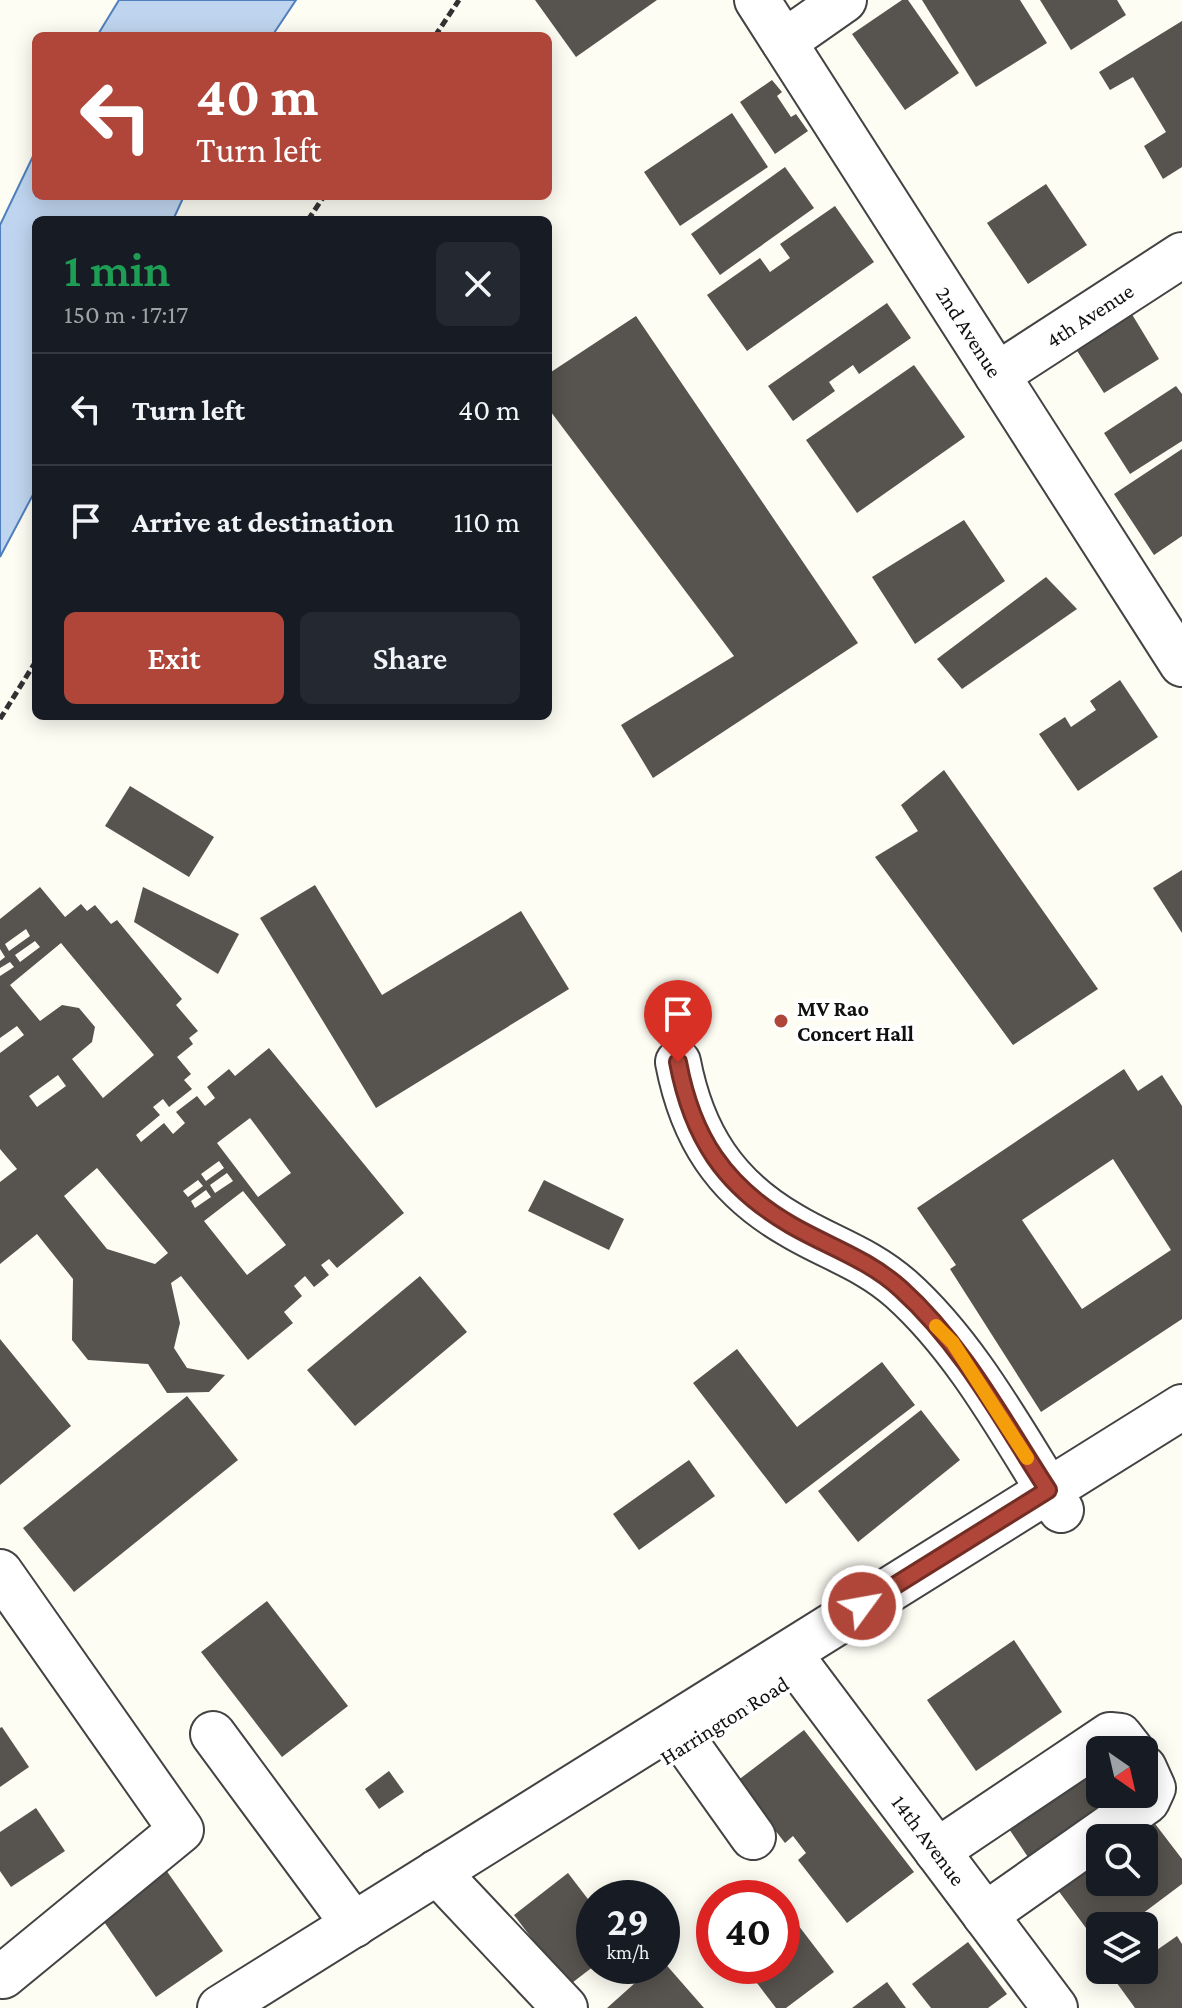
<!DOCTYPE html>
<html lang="en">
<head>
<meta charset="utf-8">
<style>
	body { margin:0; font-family:"Crimson Pro",serif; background:#242831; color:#f1f3f6; height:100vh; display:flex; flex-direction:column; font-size:30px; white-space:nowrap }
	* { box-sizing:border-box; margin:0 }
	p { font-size:26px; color:#9ea1a6 }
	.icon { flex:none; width:44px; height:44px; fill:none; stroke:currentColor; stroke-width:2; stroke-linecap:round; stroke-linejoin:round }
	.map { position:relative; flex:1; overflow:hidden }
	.sheet { position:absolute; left:32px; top:216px; width:520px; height:504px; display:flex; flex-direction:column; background:#171b24; border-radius:12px; box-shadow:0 4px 20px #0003 }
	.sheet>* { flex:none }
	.banner { position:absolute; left:32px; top:32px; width:520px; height:168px; border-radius:12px; box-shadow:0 4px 20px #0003; background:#af4639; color:#fff; overflow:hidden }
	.needle { width:52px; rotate:146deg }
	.buttons { position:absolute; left:1086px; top:1736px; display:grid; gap:16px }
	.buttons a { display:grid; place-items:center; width:72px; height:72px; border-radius:12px; background:#171b24; box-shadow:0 4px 20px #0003; font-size:40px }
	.speed { position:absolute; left:576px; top:1880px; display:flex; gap:16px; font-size:40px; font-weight:700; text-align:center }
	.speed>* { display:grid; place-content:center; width:104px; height:104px; border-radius:50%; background:#171b24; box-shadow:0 4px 20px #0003; line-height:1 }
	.speed small { font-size:20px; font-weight:400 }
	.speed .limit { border:12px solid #d22; background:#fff; color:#111 }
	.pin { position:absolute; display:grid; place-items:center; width:68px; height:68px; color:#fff; margin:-82px -34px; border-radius:50% 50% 50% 0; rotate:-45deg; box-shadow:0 0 8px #0007 }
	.pin .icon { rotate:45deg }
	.me { position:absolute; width:88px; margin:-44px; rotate:58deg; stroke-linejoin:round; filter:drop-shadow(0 0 6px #0008) }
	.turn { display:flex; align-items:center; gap:28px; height:168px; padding:0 32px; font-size:36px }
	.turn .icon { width:104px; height:104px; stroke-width:2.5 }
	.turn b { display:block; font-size:56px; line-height:68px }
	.round { display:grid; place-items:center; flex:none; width:84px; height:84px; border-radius:12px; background:#242831 }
	.headline { display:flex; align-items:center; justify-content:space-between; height:136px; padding:0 32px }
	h1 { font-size:48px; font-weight:600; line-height:60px; color:#1e9e55 }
	.cta { display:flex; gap:16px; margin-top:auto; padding:16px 32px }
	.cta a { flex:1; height:92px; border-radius:12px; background:#af4639; color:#fff; font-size:32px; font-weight:600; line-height:92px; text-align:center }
	.cta a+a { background:#242831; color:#f1f3f6 }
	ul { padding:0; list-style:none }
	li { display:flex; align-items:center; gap:24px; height:112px; padding:0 32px; border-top:2px solid #363941 }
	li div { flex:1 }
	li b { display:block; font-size:30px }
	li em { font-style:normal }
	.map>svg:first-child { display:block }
</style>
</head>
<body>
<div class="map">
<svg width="1182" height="2008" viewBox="0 0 1182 2008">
	<rect width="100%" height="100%" fill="#fefdf4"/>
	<g fill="#bfd5ef" stroke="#4f7fbd" stroke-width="2">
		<polygon points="119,0 296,0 272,36 97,36"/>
		<polygon points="36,150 36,196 184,196 173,220 36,220 36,489 0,557 0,225"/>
	</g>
	<g fill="#57534e" fill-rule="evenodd">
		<polygon points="535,0 657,0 576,57"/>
		<polygon points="902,0 908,0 959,73 905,110 852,34"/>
		<polygon points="922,0 1020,0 1047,43 976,87"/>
		<polygon points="1040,0 1117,0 1126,15 1071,50"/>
		<polygon points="1182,21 1182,167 1163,179 1144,146 1166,132 1133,77 1110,90 1099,72"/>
		<polygon points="772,80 782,92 777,96 791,117 796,114 808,131 775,154 740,102"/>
		<polygon points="732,113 768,167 680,226 644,172"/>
		<polygon points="785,167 814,208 720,275 691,234"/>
		<polygon points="1046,184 1087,245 1028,284 987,223"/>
		<polygon points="835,206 874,262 747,351 707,295 760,258 770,272 790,258 780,244"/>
		<polygon points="887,303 911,338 859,374 853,365 829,382 835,391 793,421 768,386"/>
		<polygon points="1130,311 1159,359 1104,393 1074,346"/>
		<polygon points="636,316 858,643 653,778 621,725 734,656 548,408 548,374"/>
		<polygon points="914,365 965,437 857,513 806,440"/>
		<polygon points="1176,386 1182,394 1182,441 1130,474 1104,433"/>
		<polygon points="1182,449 1182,536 1154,555 1114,494"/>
		<polygon points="964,520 1005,581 915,644 872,577"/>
		<polygon points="1046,577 1077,609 962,689 937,659"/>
		<polygon points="1120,680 1158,737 1078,791 1039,734 1065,717 1071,727 1096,710 1090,701"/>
		<polygon points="944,770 1098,989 1013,1045 875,857 918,831 901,805"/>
		<polygon points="130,786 214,837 189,877 105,826"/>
		<polygon points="1182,870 1182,933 1153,888"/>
		<polygon points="315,885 382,995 521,911 569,989 376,1108 260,918"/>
		<path d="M40 887 65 917 81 904 87 911 95 905 111 924 117 920 182 999 176 1005 198 1031 189 1038 193 1044 177 1057 191 1074 184 1080 192 1089 169 1107 163 1099 153 1107 160 1115 136 1135 141 1142 164 1123 173 1134 185 1123 176 1112 197 1096 205 1106 215 1098 207 1087 229 1069 235 1076 269 1048 404 1213 337 1268 329 1259 321 1265 329 1275 314 1287 305 1276 294 1286 302 1296 284 1312 293 1323 248 1360 181 1276 171 1283 180 1323 174 1348 187 1368 225 1375 209 1392 167 1393 148 1364 88 1360 72 1340 73 1279 37 1234 0 1264V1182L17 1169 0 1149V1053L24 1035 17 1026 0 1038V976L14 967 10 962 0 968V961L5 957 0 949V919ZM26 929 30 936 9 951 5 944ZM35 941 40 947 20 962 15 955ZM61 943 154 1055 103 1098 72 1059 92 1042 95 1027 79 1008 62 1005 40 1021 10 985ZM58 1075 66 1086 37 1107 29 1096ZM250 1118 291 1173 258 1197 217 1143ZM219 1161 224 1168 206 1181 201 1174ZM97 1168 168 1253 155 1264 107 1249 64 1196ZM227 1173 233 1181 215 1193 210 1185ZM198 1180 203 1186 188 1197 183 1191ZM206 1190 211 1197 195 1208 191 1201ZM243 1191 286 1245 247 1275 204 1221Z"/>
		<polygon points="143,887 239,934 218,974 134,922"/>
		<path d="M1124 1069 1138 1091 1162 1075 1182 1106V1319L1041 1412 950 1269 956 1265 917 1208ZM1113 1159 1171 1250 1082 1309 1022 1220Z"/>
		<polygon points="544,1180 624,1219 609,1250 528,1211"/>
		<polygon points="420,1276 467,1332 355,1426 307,1370"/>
		<polygon points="0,1339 71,1426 0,1485"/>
		<polygon points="737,1349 797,1427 882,1362 915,1405 786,1504 693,1383"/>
		<polygon points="187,1396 238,1460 74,1592 23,1528"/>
		<polygon points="921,1410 960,1460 858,1542 818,1491"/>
		<polygon points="689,1460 715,1496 639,1550 613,1514"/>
		<polygon points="267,1601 348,1706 282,1757 201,1652"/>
		<polygon points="1014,1640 1062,1712 976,1771 927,1700"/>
		<polygon points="2,1727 29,1767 0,1787 0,1728"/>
		<polygon points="804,1730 914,1872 847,1923 798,1860 806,1853 793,1836 785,1843 737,1781"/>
		<polygon points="1100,1750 1100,1794 1131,1794 1038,1872 999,1814"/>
		<polygon points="389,1771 404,1792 379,1809 365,1789"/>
		<polygon points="36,1808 65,1851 11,1887 0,1871 0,1832"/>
		<polygon points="1146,1812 1182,1859 1182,1884 1126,1926 1100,1926 1100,1947 1052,1882 1100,1846 1100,1882 1144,1882 1144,1838 1111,1838"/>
		<polygon points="166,1870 223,1951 156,1997 100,1916"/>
		<polygon points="568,1873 594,1907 594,1966 568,1986 514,1915"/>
		<polygon points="782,1904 834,1972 786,2008 776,2008 744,1966 782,1966"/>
		<polygon points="1177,1936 1182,1944 1182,2008 1135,2008 1114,1979 1127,1970 1144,1970 1144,1959"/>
		<polygon points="968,1942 1007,1994 988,2008 931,2008 912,1984"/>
		<polygon points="662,1960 704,2008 607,2008 654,1966 662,1966"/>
		<polygon points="887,1982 906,2008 852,2008"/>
	</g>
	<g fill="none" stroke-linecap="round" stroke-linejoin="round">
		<defs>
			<g id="minor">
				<path id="s1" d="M757 0 1182 664"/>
				<polyline points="784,42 844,0"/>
				<path id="s2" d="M997 375 1182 255"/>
				<path d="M678 1062C692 1135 725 1187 791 1225 829 1248 866 1258 901 1289 968 1349 1013 1435 1061 1510"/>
				<polyline points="0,1572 181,1830 3,1976"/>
				<path id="s3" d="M803 1672 1055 2008"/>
				<polyline points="213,1734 354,1925"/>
				<polyline points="686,1743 753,1837"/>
				<polyline points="937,1851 1110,1735 1120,1736 1131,1750"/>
				<polyline points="437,1872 565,2008"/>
				<polyline points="985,1915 1147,1801 1153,1788 1144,1768"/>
				<polyline points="220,2008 1182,1407"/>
			</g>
		</defs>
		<use href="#minor" stroke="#434343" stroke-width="48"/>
		<g stroke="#323232" stroke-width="5" stroke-dasharray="8 4" stroke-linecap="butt">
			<polyline points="435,36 459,0"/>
			<polyline points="308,220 324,196"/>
			<polyline points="0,719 36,661"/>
		</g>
		<use href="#minor" stroke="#fff" stroke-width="44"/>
	</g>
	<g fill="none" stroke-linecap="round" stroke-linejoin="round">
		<defs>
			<path id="route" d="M678 1062C692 1137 724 1186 791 1225 829 1247 868 1259 901 1289 963 1345 1003 1421 1048 1490L862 1606"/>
		</defs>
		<use href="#route" stroke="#722e25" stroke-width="20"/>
		<use href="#route" stroke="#af4639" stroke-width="14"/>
		<polyline stroke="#f59e0b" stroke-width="14" points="936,1326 953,1343 1027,1458"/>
	</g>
	<circle fill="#af4639" stroke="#fff" stroke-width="3" cx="781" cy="1021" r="8"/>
	<g text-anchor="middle" stroke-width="8" stroke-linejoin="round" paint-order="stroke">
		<g font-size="22" fill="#101010" stroke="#fff">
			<text dy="8" stroke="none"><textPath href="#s2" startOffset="110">4th Avenue</textPath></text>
			<text dy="8" stroke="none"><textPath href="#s1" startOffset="394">2nd Avenue</textPath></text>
			<text transform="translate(724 1720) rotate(-32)" y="8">Harrington Road</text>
			<text dy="8" stroke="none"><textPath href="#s3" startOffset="210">14th Avenue</textPath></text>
		</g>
		<g font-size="22" font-weight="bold" fill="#101010" stroke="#fff" text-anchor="start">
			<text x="797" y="1016">MV Rao<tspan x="797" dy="25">Concert Hall</tspan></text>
		</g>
	</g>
</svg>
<div class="buttons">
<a><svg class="needle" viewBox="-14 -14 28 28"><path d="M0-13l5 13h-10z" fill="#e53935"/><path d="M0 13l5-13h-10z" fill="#9ea1a6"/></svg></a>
<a><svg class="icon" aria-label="search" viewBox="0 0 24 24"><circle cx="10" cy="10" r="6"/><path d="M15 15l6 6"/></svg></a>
<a><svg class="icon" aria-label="layers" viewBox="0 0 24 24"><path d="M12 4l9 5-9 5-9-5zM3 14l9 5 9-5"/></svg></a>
</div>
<div class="speed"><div>29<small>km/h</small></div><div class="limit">40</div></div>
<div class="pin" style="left:678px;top:1062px;background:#d93025"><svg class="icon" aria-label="arrive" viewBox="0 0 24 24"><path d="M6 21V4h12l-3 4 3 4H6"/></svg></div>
<svg class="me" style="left:862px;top:1606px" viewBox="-20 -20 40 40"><circle r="17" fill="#af4639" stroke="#fff" stroke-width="3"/><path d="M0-11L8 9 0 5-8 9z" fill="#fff"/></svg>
<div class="banner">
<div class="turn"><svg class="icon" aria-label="left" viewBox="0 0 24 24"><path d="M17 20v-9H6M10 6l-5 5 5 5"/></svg><div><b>40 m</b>Turn left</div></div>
</div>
<section class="sheet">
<div class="headline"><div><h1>1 min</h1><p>150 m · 17:17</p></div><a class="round"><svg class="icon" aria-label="close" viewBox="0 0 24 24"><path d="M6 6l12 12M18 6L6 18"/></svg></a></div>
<ul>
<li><svg class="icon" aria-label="left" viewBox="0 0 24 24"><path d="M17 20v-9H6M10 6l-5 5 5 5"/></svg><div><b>Turn left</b></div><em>40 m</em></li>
<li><svg class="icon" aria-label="arrive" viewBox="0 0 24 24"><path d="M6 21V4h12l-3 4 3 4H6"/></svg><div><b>Arrive at destination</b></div><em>110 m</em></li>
</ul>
<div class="cta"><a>Exit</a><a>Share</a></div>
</section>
</div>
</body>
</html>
